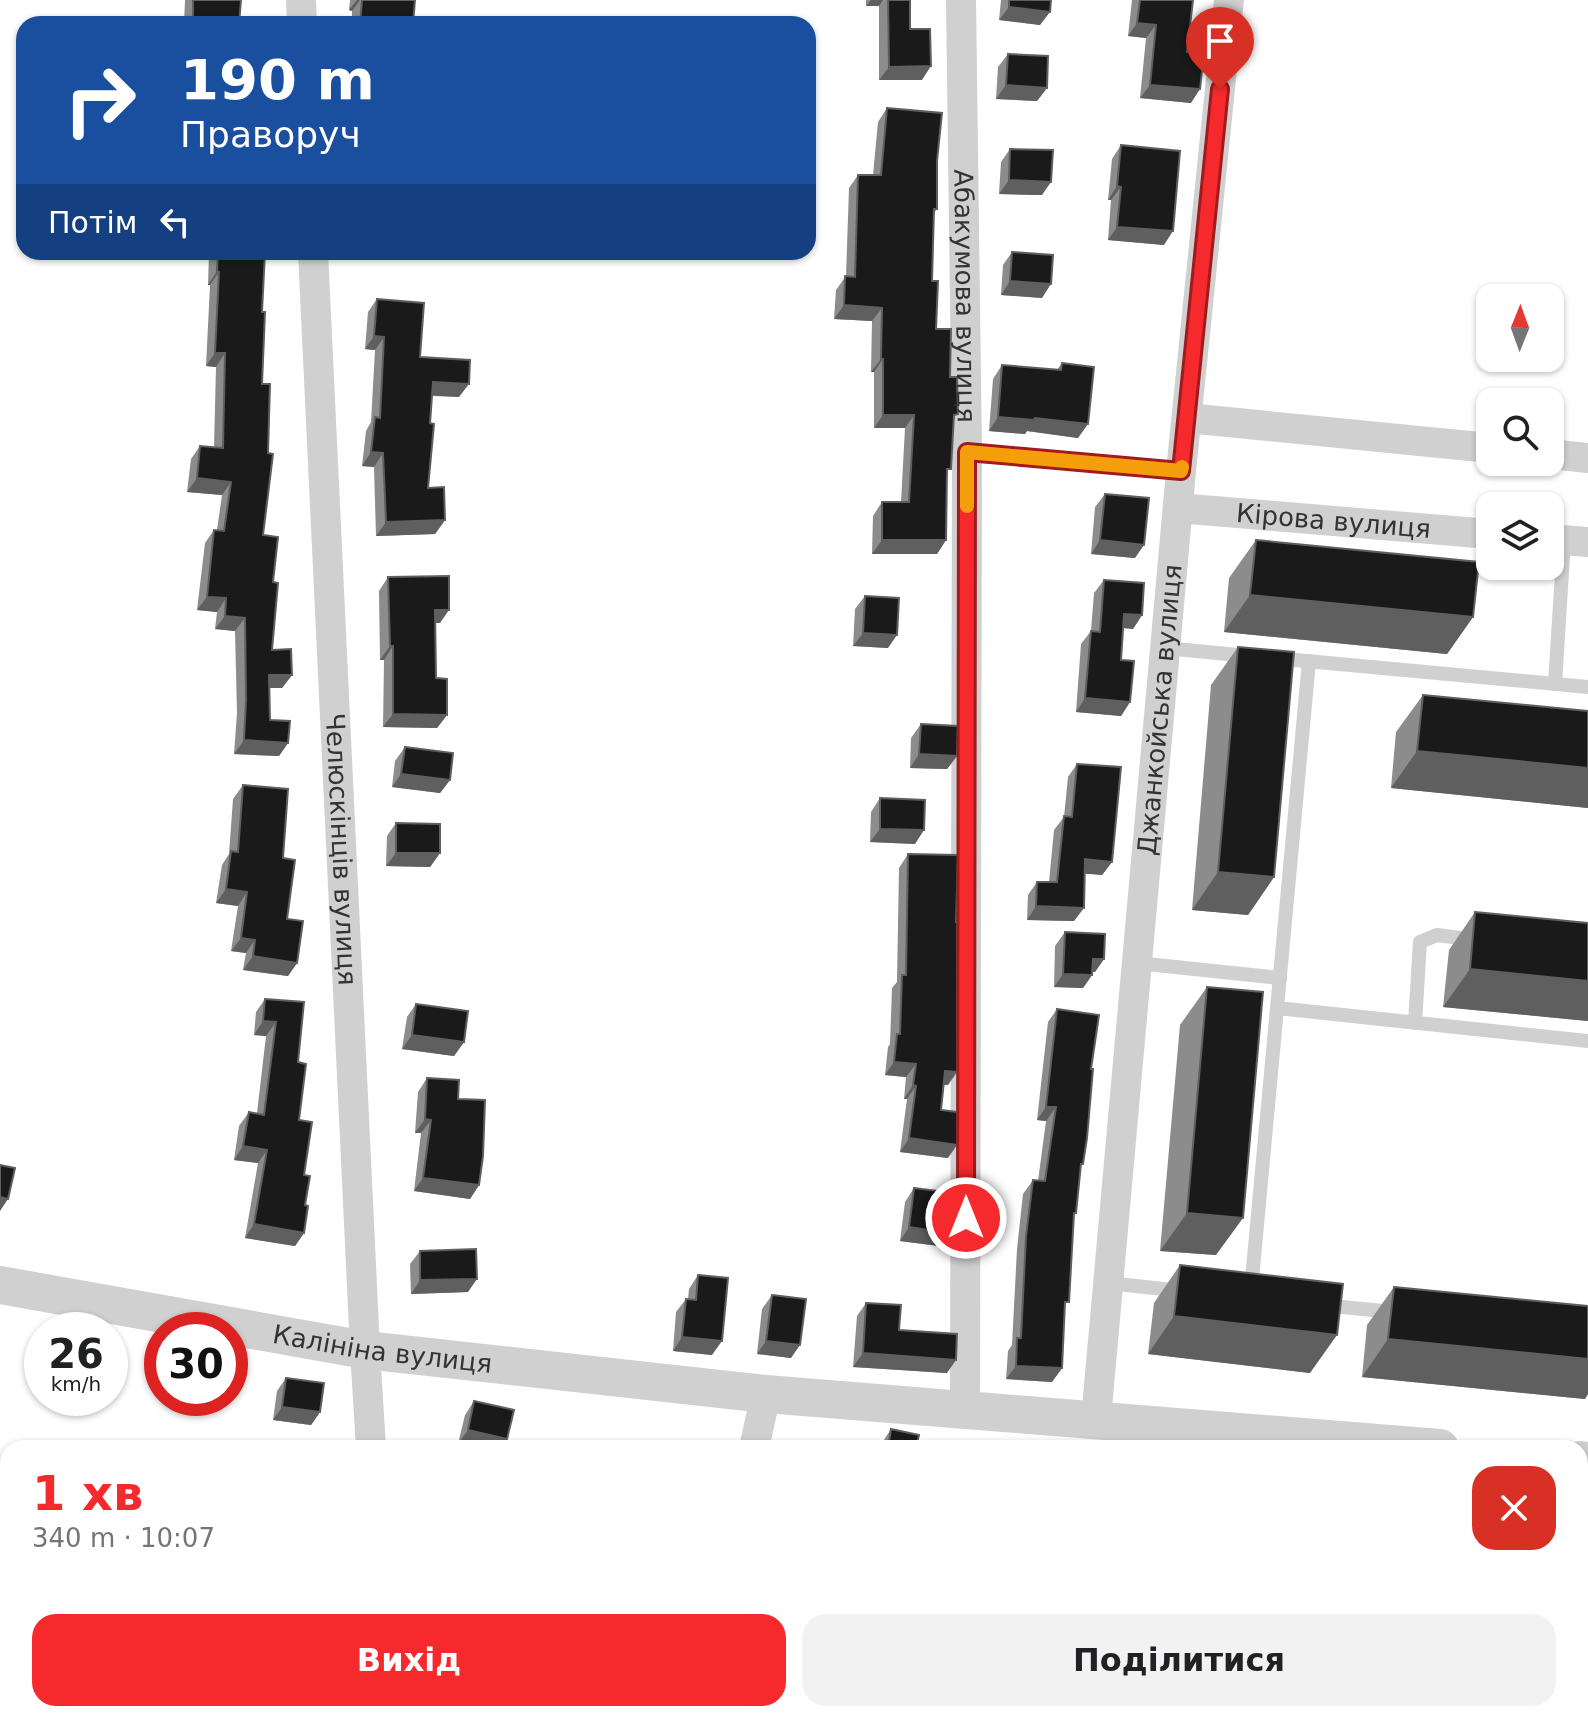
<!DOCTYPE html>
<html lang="uk">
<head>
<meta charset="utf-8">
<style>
	body { margin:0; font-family:"DejaVu Sans",sans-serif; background:#f2f2f2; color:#202124; height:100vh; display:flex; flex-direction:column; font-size:30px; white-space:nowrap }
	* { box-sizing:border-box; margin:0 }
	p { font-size:26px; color:#757577 }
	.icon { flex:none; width:44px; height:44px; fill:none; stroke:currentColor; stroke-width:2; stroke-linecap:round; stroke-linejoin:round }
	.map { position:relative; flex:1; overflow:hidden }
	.sheet { position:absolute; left:0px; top:1440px; width:1588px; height:282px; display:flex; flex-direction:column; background:#fff; border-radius:24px 24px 0 0; box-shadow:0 2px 6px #0004 }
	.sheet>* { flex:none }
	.top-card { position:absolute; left:16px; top:16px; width:800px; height:244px; border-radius:24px; box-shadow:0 2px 6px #0004; background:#1a4fa0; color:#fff; overflow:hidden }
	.needle { width:52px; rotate:1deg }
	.controls { position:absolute; left:1476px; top:284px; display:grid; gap:16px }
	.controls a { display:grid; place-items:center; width:88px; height:88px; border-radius:16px; background:#fff; box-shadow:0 2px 6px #0004; font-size:40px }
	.speed { position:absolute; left:24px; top:1312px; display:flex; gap:16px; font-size:40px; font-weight:700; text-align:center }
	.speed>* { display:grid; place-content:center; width:104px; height:104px; border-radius:50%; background:#fff; box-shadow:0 2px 6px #0004; line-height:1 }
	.speed small { font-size:20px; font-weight:400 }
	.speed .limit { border:12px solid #d22; background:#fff; color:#111 }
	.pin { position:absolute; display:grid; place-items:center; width:68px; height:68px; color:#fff; margin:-82px -34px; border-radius:50% 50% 50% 0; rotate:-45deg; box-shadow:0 0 8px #0007 }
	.pin .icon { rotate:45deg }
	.me { position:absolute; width:88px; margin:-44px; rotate:0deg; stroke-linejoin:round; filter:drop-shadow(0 0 6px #0008) }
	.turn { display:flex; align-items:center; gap:28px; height:168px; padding:0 32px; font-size:36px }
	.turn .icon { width:104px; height:104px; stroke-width:2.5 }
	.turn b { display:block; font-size:56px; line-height:68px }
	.then { display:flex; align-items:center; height:76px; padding:0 32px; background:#0003; gap:16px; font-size:30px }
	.round { display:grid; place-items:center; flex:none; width:84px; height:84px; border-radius:24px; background:#f2f2f2 }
	.summary { display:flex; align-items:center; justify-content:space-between; height:136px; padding:0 32px }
	h1 { font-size:48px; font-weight:700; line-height:60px; color:#f6292c }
	.cta { display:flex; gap:16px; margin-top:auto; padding:16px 32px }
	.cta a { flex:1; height:92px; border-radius:24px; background:#f6292c; color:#fff; font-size:32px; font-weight:700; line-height:92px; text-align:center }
	.cta a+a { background:#f2f2f2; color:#202124 }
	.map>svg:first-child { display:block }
</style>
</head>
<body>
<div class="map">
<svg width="1588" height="1721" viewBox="0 0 1588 1721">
	<rect width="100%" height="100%" fill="#fff"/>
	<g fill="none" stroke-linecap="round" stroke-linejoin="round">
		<g stroke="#d0d0d0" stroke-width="14">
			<polyline points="967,452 1181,471"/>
			<polyline points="1165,648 1249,656"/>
			<polyline points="1274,658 1588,687"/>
			<polyline points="1555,684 1564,540"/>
			<polyline points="1137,963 1280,978"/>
			<polyline points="1277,1008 1588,1041"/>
			<polyline points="1415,1023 1420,942 1437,935 1476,940"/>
			<polyline points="1108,1283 1182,1291"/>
			<polyline points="1251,1290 1309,661"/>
			<polyline points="1322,1305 1393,1312"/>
		</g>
		<g stroke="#d0d0d0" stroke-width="30">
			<polyline points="301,0 302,24"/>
			<path id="s1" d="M961 0 967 452 965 1409"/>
			<path id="s2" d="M313 252 365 1350 371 1448"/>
			<polyline points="1187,418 1490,448"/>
			<polyline points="1550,454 1588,458"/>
			<path id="s3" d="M1178 508 1490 534"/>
			<polyline points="1550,539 1588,542"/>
			<path id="s4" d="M1096 1419 1181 471 1229 0"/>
			<polyline points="754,1448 766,1394"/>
			<polyline points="1580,1624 1588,1625"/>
			<polyline points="361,1721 362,1714"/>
			<polyline points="692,1721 694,1714"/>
		</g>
		<g stroke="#d0d0d0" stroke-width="38">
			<path id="s5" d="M0 1285 365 1350 766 1394 1440 1448"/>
			<polyline points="1580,1460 1588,1461"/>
		</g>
	</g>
	<g fill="#8c8c8c">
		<polygon points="185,0 241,0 239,24 184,24"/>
		<polygon points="350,0 415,0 413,24 417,24 352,24 352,11 349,10"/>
		<polygon points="866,0 910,0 910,29 922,80 879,80 879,6 866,6"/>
		<polygon points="1001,0 1051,0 1040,25 999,20"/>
		<polygon points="1132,0 1193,0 1187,52 1191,103 1140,98 1146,38 1128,36"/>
		<polygon points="1008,54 1047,88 1037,101 996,99 998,67"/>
		<polygon points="887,108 937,161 937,209 934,213 932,281 936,329 950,377 954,419 947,475 946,540 937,554 872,554 873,516 882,502 901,502 905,428 874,428 874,372 871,372 872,321 834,319 836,290 846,276 849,188 858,175 873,175 878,122"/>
		<polygon points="1121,145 1164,245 1108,240 1111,200 1108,200 1112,159"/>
		<polygon points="1010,149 1042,195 999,194 1001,162"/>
		<polygon points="209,252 265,252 262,312 263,535 273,582 272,650 292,675 282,688 269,688 270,720 288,743 279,756 234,754 237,713 235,631 215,629 217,612 197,610 205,543 214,530 217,530 222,495 187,492 191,459 200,446 214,447 216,367 206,366 210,285 208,285"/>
		<polygon points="1012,252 1042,298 1001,295 1003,265"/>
		<polygon points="377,299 420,357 459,397 432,396 428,488 445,520 435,534 376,536 374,467 362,466 366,431 371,422 375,350 365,349 368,312"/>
		<polygon points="1062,363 1078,438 1027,431 1025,434 989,431 993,379 1002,365 1057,370"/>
		<polygon points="1105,494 1135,558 1091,554 1095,507"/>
		<polygon points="1256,540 1473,617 1447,654 1224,632 1229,578"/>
		<polygon points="388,577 440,623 435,623 436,678 447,715 437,728 383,727 384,660 380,660 379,591"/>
		<polygon points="1104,580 1142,615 1133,629 1123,628 1121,660 1130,702 1121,716 1076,712 1081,644 1091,631 1094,593"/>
		<polygon points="865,596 888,648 853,646 855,609"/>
		<polygon points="1238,647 1274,877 1248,915 1192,910 1211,685"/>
		<polygon points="1423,695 1588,711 1588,808 1391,788 1396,732"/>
		<polygon points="921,724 957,756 947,769 910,768 911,738"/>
		<polygon points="405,747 450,780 440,793 392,787 395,761"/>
		<polygon points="1077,764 1112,862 1102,875 1085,873 1074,921 1027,920 1028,895 1037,882 1049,882 1054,830 1064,817 1068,777"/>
		<polygon points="243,785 283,858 287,919 297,963 288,976 243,970 246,953 231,951 238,906 216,903 222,865 229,854 233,799"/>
		<polygon points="880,798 915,844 870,842 871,812"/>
		<polygon points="396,823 440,853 430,867 386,866 387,836"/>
		<polygon points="908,854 948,1085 944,1085 941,1110 948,1158 900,1152 907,1099 904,1099 906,1077 885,1075 888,1047 890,1044 892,988 897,982 899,868"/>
		<polygon points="1475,912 1588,923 1588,1021 1443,1007 1449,950"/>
		<polygon points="1065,932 1104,959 1095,972 1092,972 1092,975 1083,988 1054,987 1055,946"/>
		<polygon points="1207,987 1216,1255 1160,1251 1180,1025"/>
		<polygon points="265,999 298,1062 299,1120 304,1175 305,1205 304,1233 295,1246 245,1238 258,1163 234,1160 239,1126 249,1112 257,1113 266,1036 254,1035 256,1012"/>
		<polygon points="416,1004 464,1042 454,1056 402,1049 407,1017"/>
		<polygon points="1057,1009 1091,1069 1083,1164 1080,1168 1076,1213 1074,1216 1065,1307 1062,1368 1052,1382 1006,1379 1008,1351 1012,1345 1017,1249 1023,1194 1033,1180 1038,1181 1046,1121 1037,1120 1048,1022"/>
		<polygon points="427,1078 458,1099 479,1185 470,1199 414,1191 421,1133 415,1133 418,1092"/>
		<polygon points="914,1188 939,1246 900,1241 905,1202"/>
		<polygon points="420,1251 468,1292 411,1294 410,1264"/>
		<polygon points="1180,1265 1310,1373 1148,1354 1154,1303"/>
		<polygon points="698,1275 712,1355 673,1351 676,1312 686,1299 688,1299 689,1289"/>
		<polygon points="1394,1287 1588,1306 1588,1394 1585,1399 1362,1377 1367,1325"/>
		<polygon points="772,1295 791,1358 757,1354 762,1309"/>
		<polygon points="866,1303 899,1330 947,1373 853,1367 857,1316"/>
		<polygon points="286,1378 320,1412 311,1425 273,1420 277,1391"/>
		<polygon points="474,1401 514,1410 458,1444 465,1415"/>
		<polygon points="891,1429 916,1448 881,1448 882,1443"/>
	</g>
	<g fill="#5f5f5f">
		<polygon points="357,0 360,0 352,11 349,10"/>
		<polygon points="871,0 883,0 879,6 866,6"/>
		<polygon points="1009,7 1050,12 1040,25 999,20"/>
		<polygon points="1137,23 1156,25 1146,38 1128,36"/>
		<polygon points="931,66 922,80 879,80 889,67"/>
		<polygon points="1006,85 1047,88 1037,101 996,99"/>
		<polygon points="1150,85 1200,89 1191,103 1140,98"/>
		<polygon points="1009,180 1051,182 1042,195 999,194"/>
		<polygon points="1117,186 1121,187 1111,200 1108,200"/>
		<polygon points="1117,227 1173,231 1164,245 1108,240"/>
		<polygon points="398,252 437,252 434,257 395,256"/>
		<polygon points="217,271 219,272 210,285 208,285"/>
		<polygon points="1010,281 1051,284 1042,298 1001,295"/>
		<polygon points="844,305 882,308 872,321 834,319"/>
		<polygon points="374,336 384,337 375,350 365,349"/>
		<polygon points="215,353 225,353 216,367 206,366"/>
		<polygon points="881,359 883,359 874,372 871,372"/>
		<polygon points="433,382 469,384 459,397 424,395"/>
		<polygon points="883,415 914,415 905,428 874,428"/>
		<polygon points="998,417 1035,418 1088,424 1078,438 1027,431 1025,434 989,431"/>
		<polygon points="371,452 383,453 374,467 362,466"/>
		<polygon points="197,478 231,482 222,495 187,492"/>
		<polygon points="445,520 435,534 376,536 386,522"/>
		<polygon points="882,540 946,540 937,554 872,554"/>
		<polygon points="1100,540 1144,545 1135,558 1091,554"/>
		<polygon points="1250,595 1473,617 1447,654 1224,632"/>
		<polygon points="207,597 226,598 217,612 197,610"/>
		<polygon points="435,610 449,610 440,623 426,623"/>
		<polygon points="1124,614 1142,615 1133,629 1115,627"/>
		<polygon points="225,616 245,618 235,631 215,629"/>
		<polygon points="863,633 897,635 888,648 853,646"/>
		<polygon points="390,646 393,646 384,660 380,660"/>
		<polygon points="269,675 292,675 282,688 260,688"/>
		<polygon points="1085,698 1130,702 1121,716 1076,712"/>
		<polygon points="393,714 447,715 437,728 383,727"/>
		<polygon points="244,740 288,743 279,756 234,754"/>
		<polygon points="1417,751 1588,768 1588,808 1391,788"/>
		<polygon points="919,754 957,756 947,769 910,768"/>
		<polygon points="401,774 450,780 440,793 392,787"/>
		<polygon points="880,829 924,830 915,844 870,842"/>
		<polygon points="396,853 440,853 430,867 386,866"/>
		<polygon points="1085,859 1112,862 1102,875 1076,873"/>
		<polygon points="1218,872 1274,877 1248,915 1192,910"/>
		<polygon points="226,889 247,892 238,906 216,903"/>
		<polygon points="1036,906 1084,908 1074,921 1027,920"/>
		<polygon points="241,938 255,940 246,953 231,951"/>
		<polygon points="253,956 297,963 288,976 243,970"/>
		<polygon points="1093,959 1104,959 1095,972 1083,972"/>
		<polygon points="1470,969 1588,981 1588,1021 1443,1007"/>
		<polygon points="1063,974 1092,975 1083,988 1054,987"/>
		<polygon points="263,1021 276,1022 266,1036 254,1035"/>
		<polygon points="412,1035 464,1042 454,1056 402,1049"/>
		<polygon points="894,1062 916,1064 906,1077 885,1075"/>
		<polygon points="945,1071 957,1072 948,1085 936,1084"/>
		<polygon points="913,1085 916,1086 907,1099 904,1099"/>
		<polygon points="1046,1107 1056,1107 1046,1121 1037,1120"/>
		<polygon points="425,1119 431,1120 421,1133 415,1133"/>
		<polygon points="909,1138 957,1145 948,1158 900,1152"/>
		<polygon points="243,1146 267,1150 258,1163 234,1160"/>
		<polygon points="423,1178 479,1185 470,1199 414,1191"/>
		<polygon points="0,1197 8,1199 0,1211"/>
		<polygon points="1187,1213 1243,1218 1216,1255 1160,1251"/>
		<polygon points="254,1224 304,1233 295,1246 245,1238"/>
		<polygon points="909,1227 948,1233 939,1246 900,1241"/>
		<polygon points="477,1279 468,1292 411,1294 420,1280"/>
		<polygon points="1174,1316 1337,1335 1310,1373 1148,1354"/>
		<polygon points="682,1337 722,1341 712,1355 673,1351"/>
		<polygon points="1388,1339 1588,1359 1588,1394 1585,1399 1362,1377"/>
		<polygon points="766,1341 800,1345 791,1358 757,1354"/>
		<polygon points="863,1353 956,1360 947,1373 853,1367"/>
		<polygon points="1016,1366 1062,1368 1052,1382 1006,1379"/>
		<polygon points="282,1407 320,1412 311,1425 273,1420"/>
		<polygon points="468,1430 507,1439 501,1448 478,1448 458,1444"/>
		<polygon points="277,1714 329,1714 324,1721 297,1721 277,1715"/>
		<polygon points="1530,1714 1549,1714 1575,1716 1588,1721 1546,1721 1528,1717"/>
	</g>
	<g fill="#1a1a1a" stroke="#5f5f5f" stroke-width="2">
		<polygon points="193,0 241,0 239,24 193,24"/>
		<polygon points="362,0 415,0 413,24 417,24 360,24"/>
		<polygon points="888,0 910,0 910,29 930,29 931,66 889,67"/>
		<polygon points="1009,0 1051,0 1050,12 1009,7"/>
		<polygon points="1140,0 1193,0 1187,52 1204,53 1200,89 1150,85 1156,25 1137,23"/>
		<polygon points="1008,54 1048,56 1047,88 1006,85"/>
		<polygon points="887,108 942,113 937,161 937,209 934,209 932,281 938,281 936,329 951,329 950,377 957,377 958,414 954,415 951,469 947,469 946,540 882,540 882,502 909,502 914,415 883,415 883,359 881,359 882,308 844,305 845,276 855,277 858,175 881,175"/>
		<polygon points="1121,145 1180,151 1173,231 1117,227 1121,187 1117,186"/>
		<polygon points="1010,149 1053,150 1051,182 1009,180"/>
		<polygon points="218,252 265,252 262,312 265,312 262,384 270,384 268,453 273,454 263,535 278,537 273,582 278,583 272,650 291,649 292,675 269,675 270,720 290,721 288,743 244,740 246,700 245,618 225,616 226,598 207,597 214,530 224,531 231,482 197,478 200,446 223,448 225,353 215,353 219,272 217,271"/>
		<polygon points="1012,252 1053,255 1051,284 1010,281"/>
		<polygon points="377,299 424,303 420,357 470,360 469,384 433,382 430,423 434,424 428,488 444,487 445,520 386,522 383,453 371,452 375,417 380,418 384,337 374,336"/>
		<polygon points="1062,363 1094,367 1088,424 1035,418 1034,420 998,417 1002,365 1061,370"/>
		<polygon points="1105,494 1149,498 1144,545 1100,540"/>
		<polygon points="1256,540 1479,562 1473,617 1250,595"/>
		<polygon points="449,576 449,610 435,610 436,678 447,679 447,715 393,714 393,646 390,646 388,577"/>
		<polygon points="1104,580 1144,583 1142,615 1124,614 1121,660 1134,661 1130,702 1085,698 1091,631 1100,632"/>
		<polygon points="865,596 899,598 897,635 863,633"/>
		<polygon points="1238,647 1294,652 1274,877 1218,872"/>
		<polygon points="1423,695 1588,711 1588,768 1417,751"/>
		<polygon points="921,724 958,726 957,756 919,754"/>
		<polygon points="405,747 453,753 450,780 401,774"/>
		<polygon points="1077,764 1121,767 1112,862 1085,859 1084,908 1036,906 1037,882 1057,882 1064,816 1072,817"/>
		<polygon points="243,785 288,789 283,858 295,860 287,919 303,921 297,963 253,956 255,940 241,938 247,892 226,889 231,851 238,852"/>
		<polygon points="880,798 925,800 924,830 880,829"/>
		<polygon points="396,823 440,824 440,853 396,853"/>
		<polygon points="908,854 958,855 956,922 957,922 957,1072 945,1071 941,1110 957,1112 957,1145 909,1138 916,1086 913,1085 916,1064 894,1062 897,1034 900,1034 902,975 906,975"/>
		<polygon points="1475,912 1588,923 1588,981 1470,969"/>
		<polygon points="1065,932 1105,934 1104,959 1093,959 1092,975 1063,974"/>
		<polygon points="1207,987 1263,992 1243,1218 1187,1213"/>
		<polygon points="265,999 304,1002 298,1062 306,1064 299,1120 312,1122 304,1175 310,1176 305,1205 308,1206 304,1233 254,1224 267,1150 243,1146 249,1112 264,1115 276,1022 263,1021"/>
		<polygon points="416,1004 468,1011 464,1042 412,1035"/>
		<polygon points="1057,1009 1099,1015 1091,1069 1093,1069 1087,1138 1083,1164 1081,1164 1076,1213 1074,1213 1069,1302 1065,1302 1062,1368 1016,1366 1017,1338 1021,1338 1026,1236 1033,1180 1045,1181 1056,1107 1046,1107"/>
		<polygon points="427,1078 459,1080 458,1099 485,1100 483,1156 479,1185 423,1178 431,1120 425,1119"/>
		<polygon points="0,1165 15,1168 8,1199 0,1197"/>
		<polygon points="914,1188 954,1193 948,1233 909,1227"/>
		<polygon points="476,1249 477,1279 420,1280 420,1251"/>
		<polygon points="1180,1265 1343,1284 1337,1335 1174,1316"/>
		<polygon points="698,1275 728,1278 722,1341 682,1337 686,1299 696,1300"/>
		<polygon points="1394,1287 1588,1306 1588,1359 1388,1339"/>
		<polygon points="772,1295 806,1299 800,1345 766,1341"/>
		<polygon points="866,1303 901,1305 899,1330 957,1334 956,1360 863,1353"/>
		<polygon points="286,1378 324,1383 320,1412 282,1407"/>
		<polygon points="474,1401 514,1410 507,1439 468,1430"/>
		<polygon points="891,1429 919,1435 916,1448 888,1448"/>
		<polygon points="1580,1696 1588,1698 1588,1720 1575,1716 1574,1720 1549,1714 1580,1714"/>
		<polygon points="611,1714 671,1714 669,1721 603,1721 605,1716 610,1718"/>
	</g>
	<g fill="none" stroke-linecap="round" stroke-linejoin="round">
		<defs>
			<polyline id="route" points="966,1218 967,452 1181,471 1220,89"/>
		</defs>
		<use href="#route" stroke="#a01b1d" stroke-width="20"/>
		<use href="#route" stroke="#f6292c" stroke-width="14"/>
		<polyline stroke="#f59e0b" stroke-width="14" points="967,506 967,452 1181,471 1182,467"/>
	</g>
	<g text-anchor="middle" stroke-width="8" stroke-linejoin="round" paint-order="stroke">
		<g font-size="26" fill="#333" stroke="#fff">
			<text dy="9" stroke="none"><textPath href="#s1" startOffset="296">Абакумова вулиця</textPath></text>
			<text dy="9" stroke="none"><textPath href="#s3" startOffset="156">Кірова вулиця</textPath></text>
			<text dy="9" stroke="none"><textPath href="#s4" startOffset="712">Джанкойська вулиця</textPath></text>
			<text dy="9" stroke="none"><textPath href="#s2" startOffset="598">Челюскінців вулиця</textPath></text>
			<text dy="9" stroke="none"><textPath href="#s5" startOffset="388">Калініна вулиця</textPath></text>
		</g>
	</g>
</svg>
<div class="controls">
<a><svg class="needle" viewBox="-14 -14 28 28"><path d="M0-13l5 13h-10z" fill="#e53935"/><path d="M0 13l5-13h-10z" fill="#757577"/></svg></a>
<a><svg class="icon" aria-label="search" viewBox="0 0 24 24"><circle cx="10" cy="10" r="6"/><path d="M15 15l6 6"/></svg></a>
<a><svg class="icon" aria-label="layers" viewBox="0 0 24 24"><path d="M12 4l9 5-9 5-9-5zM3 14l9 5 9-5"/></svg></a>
</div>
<div class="speed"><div>26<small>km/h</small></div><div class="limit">30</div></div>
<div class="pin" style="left:1220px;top:89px;background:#d93025"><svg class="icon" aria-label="arrive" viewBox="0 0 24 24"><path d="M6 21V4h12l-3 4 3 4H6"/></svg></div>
<svg class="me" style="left:966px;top:1218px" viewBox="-20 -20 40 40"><circle r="17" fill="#f6292c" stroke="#fff" stroke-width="3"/><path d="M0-11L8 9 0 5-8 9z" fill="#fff"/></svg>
<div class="top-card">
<div class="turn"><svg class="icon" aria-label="right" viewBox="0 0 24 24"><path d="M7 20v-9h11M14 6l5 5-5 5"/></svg><div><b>190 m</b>Праворуч</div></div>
<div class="then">Потім<svg class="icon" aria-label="left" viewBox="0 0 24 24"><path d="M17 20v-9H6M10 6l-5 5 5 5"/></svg></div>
</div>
<section class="sheet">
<div class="summary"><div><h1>1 хв</h1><p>340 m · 10:07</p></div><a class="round" style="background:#d93025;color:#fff"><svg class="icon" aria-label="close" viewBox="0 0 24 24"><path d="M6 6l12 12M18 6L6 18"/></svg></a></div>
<div class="cta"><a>Вихід</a><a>Поділитися</a></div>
</section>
</div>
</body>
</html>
